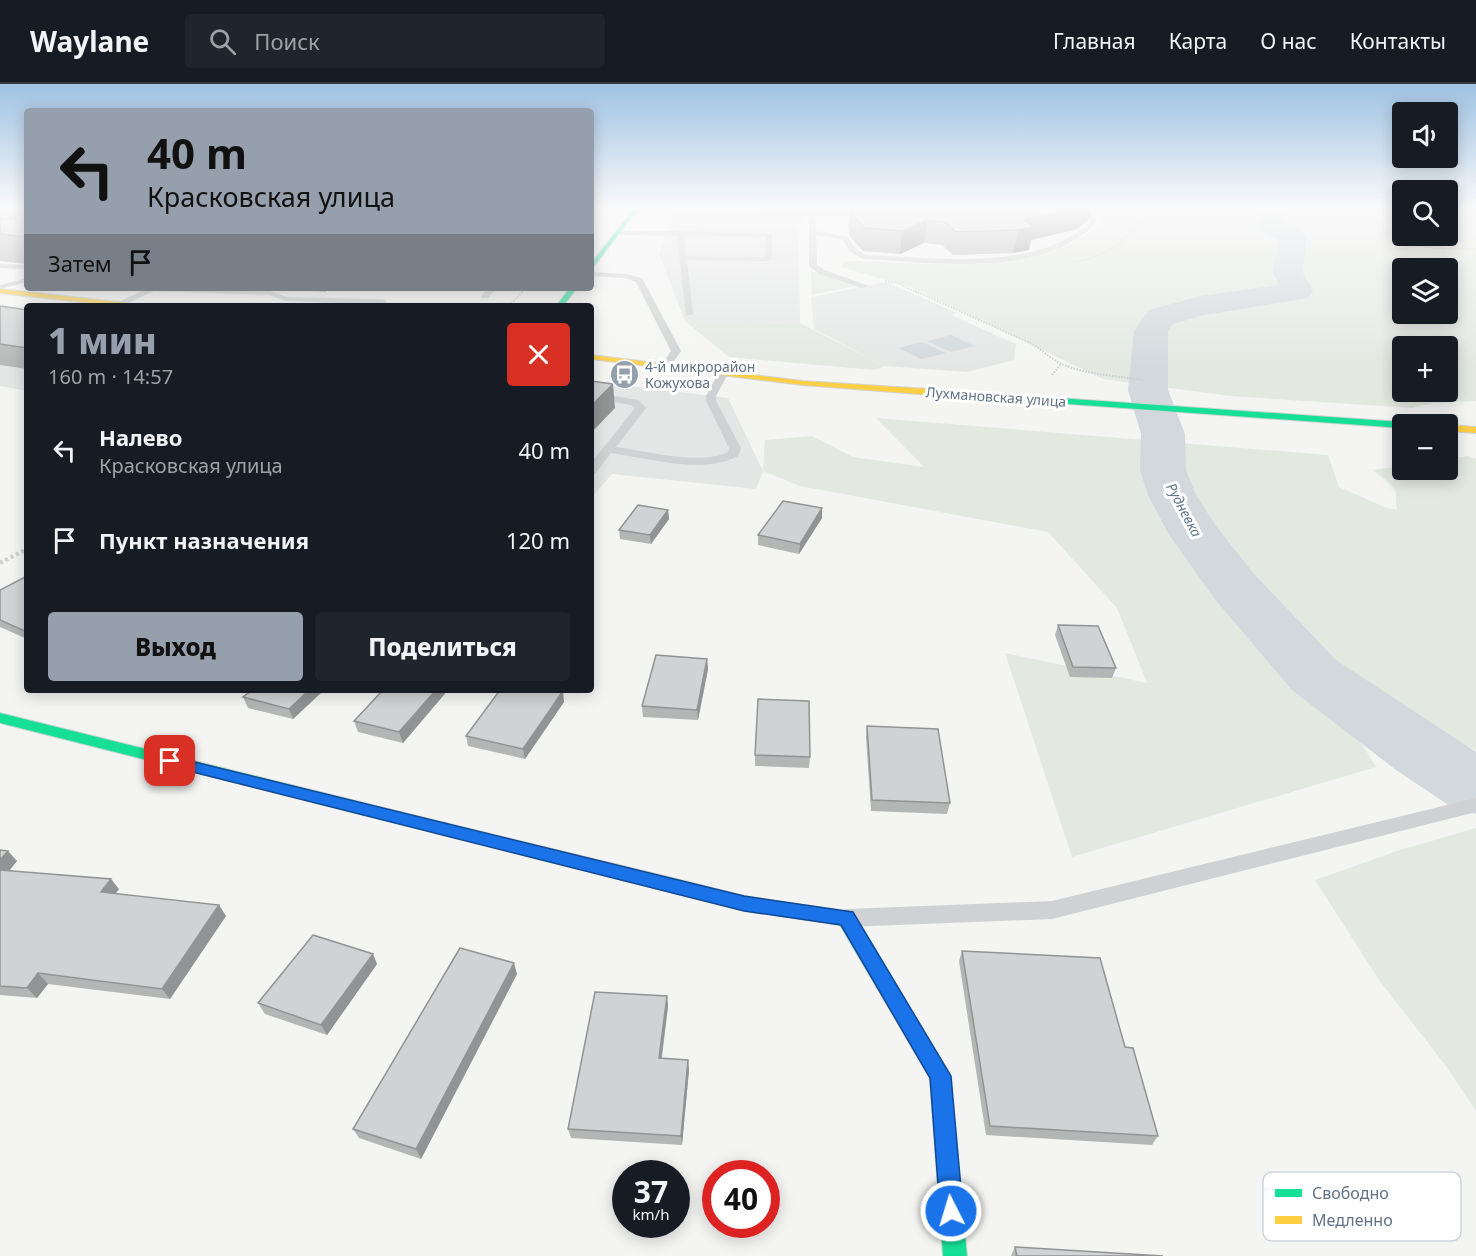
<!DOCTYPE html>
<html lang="ru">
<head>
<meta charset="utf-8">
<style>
	body { margin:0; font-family:"Noto Sans",sans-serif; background:#20242c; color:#f1f3f6; height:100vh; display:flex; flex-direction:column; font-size:22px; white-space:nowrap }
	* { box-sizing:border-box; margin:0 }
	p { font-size:20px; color:#9ea1a6 }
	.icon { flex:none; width:33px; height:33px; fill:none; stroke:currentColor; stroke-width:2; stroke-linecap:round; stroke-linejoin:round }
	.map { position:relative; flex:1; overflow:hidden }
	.panel { position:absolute; left:24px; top:219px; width:570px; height:390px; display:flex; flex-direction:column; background:#171b24; border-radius:6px; box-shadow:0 3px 15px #0003 }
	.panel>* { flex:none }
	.guide { position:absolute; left:24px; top:24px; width:570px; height:183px; border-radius:6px; box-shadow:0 3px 15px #0003; background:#969fac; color:#111; overflow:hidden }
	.fabs { position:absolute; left:1392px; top:18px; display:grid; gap:12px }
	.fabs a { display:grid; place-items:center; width:66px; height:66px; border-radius:6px; background:#171b24; box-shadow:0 3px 15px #0003; font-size:30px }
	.speed { position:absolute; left:612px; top:1076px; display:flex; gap:12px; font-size:30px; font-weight:700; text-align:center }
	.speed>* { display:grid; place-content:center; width:78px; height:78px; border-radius:50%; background:#171b24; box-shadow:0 3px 15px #0003; line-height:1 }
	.speed small { font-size:15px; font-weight:400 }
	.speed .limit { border:9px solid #d22; background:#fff; color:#111 }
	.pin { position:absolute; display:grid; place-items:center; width:51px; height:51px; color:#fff; margin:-26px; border-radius:12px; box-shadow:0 3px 9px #0006 }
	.me { position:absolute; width:66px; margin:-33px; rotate:355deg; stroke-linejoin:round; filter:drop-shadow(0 0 4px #0008) }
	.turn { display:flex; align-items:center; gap:21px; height:126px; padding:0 24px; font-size:27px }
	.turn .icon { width:78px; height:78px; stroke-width:2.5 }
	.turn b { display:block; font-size:42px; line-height:51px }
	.then { display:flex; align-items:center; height:57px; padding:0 24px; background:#0003; gap:12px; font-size:22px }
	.round { display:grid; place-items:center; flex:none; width:63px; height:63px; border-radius:6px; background:#20242c }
	.overview { display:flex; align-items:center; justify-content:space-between; height:102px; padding:0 24px }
	h1 { font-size:36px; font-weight:800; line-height:45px; color:#969fac }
	.action { display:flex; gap:12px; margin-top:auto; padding:12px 24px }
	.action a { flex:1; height:69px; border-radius:6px; background:#969fac; color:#111; font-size:24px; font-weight:800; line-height:69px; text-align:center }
	.action a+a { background:#20242c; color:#f1f3f6 }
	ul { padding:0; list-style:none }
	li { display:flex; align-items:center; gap:18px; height:90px; padding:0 24px }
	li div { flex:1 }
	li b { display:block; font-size:22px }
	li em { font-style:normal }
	header { display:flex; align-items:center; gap:36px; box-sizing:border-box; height:84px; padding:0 30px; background:#171b24; border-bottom:2px solid #363941 }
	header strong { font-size:28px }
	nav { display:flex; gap:33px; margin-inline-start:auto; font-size:21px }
	.search { width:420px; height:54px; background:#20242c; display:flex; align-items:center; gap:15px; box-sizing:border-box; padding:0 21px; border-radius:6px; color:#9ea1a6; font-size:22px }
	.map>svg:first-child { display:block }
</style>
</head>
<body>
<header>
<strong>Waylane</strong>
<div class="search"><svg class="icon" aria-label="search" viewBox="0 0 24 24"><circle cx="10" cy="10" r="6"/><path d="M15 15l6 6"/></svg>Поиск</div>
<nav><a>Главная</a><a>Карта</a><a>О нас</a><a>Контакты</a></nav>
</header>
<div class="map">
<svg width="1476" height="1172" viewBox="0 0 1476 1172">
	<rect width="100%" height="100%" fill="#f4f5f3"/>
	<g fill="#e4e6e5">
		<polygon points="670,140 799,142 800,239 685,237 659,170"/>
		<polygon points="887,198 957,229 951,231 1016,260 1014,276 967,288 885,282 814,245 811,213"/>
		<polygon points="0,232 27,235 27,307 0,302"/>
		<polygon points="591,297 728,314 763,387 756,405 612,390 591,414"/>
	</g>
	<g fill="#e3e8e1" fill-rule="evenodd">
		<path d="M1085 124H1402V152H1448V124H1469L1476 128V317L1434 319 1412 324 1230 312 1103 295 913 204 842 183 844 177C919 177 1045 197 1101 138L1098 129ZM1402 184H1448V230H1402ZM1402 262H1448V308H1402Z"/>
		<polygon points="667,129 805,130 805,139 663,137"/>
		<polygon points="811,187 855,202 812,211"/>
		<polygon points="685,237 800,239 885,282 874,286 729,273"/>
		<path d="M876 334 1328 371 1339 403 1387 424 1397 426C1396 420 1396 417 1396 411 1395 400 1380 392 1372 386L1402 382V386H1448V375L1468 372 1476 375V666L1394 631 1291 543 1376 683 1072 773 1005 569 1147 599 1117 524 1048 448 800 402 763 387 765 356 812 352 853 373 924 383Z"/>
		<polygon points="1476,744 1476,1027 1446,982 1379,896 1315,796 1400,766"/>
	</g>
	<g fill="#d2d8dc">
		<polygon points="951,251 975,262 951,268 927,257"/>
		<polygon points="922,258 946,269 921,275 898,264"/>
	</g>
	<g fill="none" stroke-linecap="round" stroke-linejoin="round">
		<polygon fill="#d2d8dc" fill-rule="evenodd" points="1262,124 1286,124 1287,129 1284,139 1302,147 1306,153 1303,189 1313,207 1308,214 1297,216 1204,231 1173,240 1168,247 1168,306 1185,350 1186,386 1196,411 1216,442 1254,490 1336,576 1476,668 1476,730 1450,722 1396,686 1292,606 1214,514 1168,449 1148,411 1140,386 1141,350 1128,306 1134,247 1149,226 1201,212 1279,201 1273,189 1279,156 1261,147 1257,142 1263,129"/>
		<defs>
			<g id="fast">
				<polygon points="634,124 639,124 591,186 591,180"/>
				<polygon points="570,204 577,204 563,222 556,222"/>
				<polygon points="944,306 1402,338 1406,340 1402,340 1402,344 941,311 940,309"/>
				<polygon points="0,629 441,738 447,739 449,744 447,749 441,750 0,639"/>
				<polygon points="664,792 744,812 852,829 950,992 967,1172 943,1172 930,994 840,841 744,826 664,806 658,804 655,799 658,794"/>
			</g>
			<g id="slow">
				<polygon points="0,205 136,220 139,222 117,222 0,209"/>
				<polygon points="591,271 803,297 944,306 948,309 944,312 803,301 591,275"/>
				<polygon points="1448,341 1476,343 1476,349 1448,347"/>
				<polygon points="441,738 664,792 670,794 673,799 670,804 664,806 435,749 433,744 435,739"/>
			</g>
		</defs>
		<use href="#fast" stroke="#d1d3d3" stroke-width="2"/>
		<use href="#slow" stroke="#d1d3d3" stroke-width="2"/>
		<g stroke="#cdcece" stroke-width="1.5" stroke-dasharray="1.5 1.5" stroke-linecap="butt">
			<path d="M1366 124C1390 168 1432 164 1476 165"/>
			<polyline points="591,136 602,124"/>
			<path d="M1074 178C1095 175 1115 166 1129 150 1137 141 1143 131 1152 124"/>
			<polyline points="885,197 897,199 918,209"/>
			<polyline points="522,209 526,204"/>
		</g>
		<g stroke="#cdcece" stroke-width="2" stroke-dasharray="1.5 1.5" stroke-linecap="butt">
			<path d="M915 207 1028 258C1041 264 1051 276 1064 281 1089 291 1118 292 1144 296"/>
			<polyline points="509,222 523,207"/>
			<polyline points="1052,291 1061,280"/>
		</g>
		<polyline stroke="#cdcece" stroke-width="4" stroke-dasharray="3 3" stroke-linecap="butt" points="0,479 27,465"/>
		<g fill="#d0d1d2" fill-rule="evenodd">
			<path d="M1062 124H1073L1094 131 1097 137C1046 196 934 178 863 175L849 167 843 156 816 151 817 181 825 186 869 202 862 204 819 190 809 182V128L812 126 815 128 816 147 848 153 855 164 865 171C935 173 1036 190 1091 137L1089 133Z"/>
			<path d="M680 147 772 150V175L768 177 687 176 693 230 686 232 677 152 618 151 615 149 618 147ZM684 152 766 153 765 173 686 172Z"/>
			<polygon points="0,180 27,181 27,185 0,184"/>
			<polygon points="591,188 626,190 642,194 681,267 669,284 661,282 671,267 636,198 625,194 591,192"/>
			<polygon points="27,194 27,198 0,205 0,201"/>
			<polygon points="148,204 270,207 287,213 383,215 387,218 383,221 286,217 269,211 154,207 121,222 114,220"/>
			<polygon points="488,204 497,204 488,214 482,214 481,212"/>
			<path d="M719 288 728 290 716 312V317L741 364 738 372C704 391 648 374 611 369L595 390 591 391V379L635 324 631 321 591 314V308L638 316 646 324 616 363C646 367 702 382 728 368L729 364 706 317V312Z"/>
			<polygon points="1476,714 1476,728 1052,835 847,843 839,841 836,834 839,827 847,825 1052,817"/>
		</g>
		<polygon fill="#d0d1d2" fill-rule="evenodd" points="631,124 895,125 901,129 895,133 636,130 632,129"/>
		<use href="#fast" fill="#16e098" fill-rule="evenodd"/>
		<use href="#slow" fill="#ffcf43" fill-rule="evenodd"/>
	</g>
	<g fill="#b4b5b5">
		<polygon points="0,124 27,124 27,180 0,177"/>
		<polygon points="850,124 1091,124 1088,136 1077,145 1031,156 1029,166 1013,169 953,171 942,161 924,159 900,170 863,167 850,153 848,143"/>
		<polygon points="261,204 331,204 325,208"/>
		<polygon points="0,222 27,226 27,285 0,281"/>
		<polygon points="668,426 669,435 651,460 620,455 619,446"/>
		<polygon points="822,434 799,470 758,461 758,451"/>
		<polygon points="27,492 27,555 0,543 0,506"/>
		<polygon points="1058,541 1116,584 1112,594 1070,593 1055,551"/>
		<polygon points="707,575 708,585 698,636 643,633 642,622"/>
		<polygon points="252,606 324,606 293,635 248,624 243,613"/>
		<polygon points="448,606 403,659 358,648 354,637"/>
		<polygon points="564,618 525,675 468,662 466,652"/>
		<polygon points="867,642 950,719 947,730 871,727 866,653"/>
		<polygon points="755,671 810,673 809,684 755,682"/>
		<polygon points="0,766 17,777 9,786 119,805 116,809 226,832 170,915 48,900 37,914 0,911"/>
		<polygon points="962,867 1158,1052 1152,1061 986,1051 959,877"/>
		<polygon points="377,880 327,951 265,930 258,919"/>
		<polygon points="517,890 421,1075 359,1054 353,1045"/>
		<polygon points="667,912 668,922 662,974 688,976 689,986 682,1061 571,1054 568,1045"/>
		<polygon points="1015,1163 1163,1172 1011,1172"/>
	</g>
	<g fill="#929394">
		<polygon points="1076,124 1091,124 1088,136 1077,145 1031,156 1029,166 1013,169 1018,146 1024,136"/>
		<polygon points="927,136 924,159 900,170 902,147"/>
		<polygon points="324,204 331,204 325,208"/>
		<polygon points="613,300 615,324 591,349 591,322"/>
		<polygon points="822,424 822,434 799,470 800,460"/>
		<polygon points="668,426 669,435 651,460 650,451"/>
		<polygon points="707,575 708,585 698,636 697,626"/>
		<polygon points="309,606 324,606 293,635 289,625"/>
		<polygon points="436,606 448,606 403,659 399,648"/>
		<polygon points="563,607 564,618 525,675 523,665"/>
		<polygon points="8,767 17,777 2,796 0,794 0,776"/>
		<polygon points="111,795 119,805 109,818 101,808"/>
		<polygon points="219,821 226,832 170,915 162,905"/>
		<polygon points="373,870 377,880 327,951 321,941"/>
		<polygon points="514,879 517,890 421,1075 416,1065"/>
		<polygon points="38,889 48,900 37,914 27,904"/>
		<polygon points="667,912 668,922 660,984 659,974"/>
		<polygon points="688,976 689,986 682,1061 681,1052"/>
	</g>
	<g fill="#d1d2d3" stroke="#929394" stroke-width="1.5">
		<polygon points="0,124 27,124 27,153 0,150 0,135 16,135 14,128 0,128"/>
		<polygon points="851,124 1076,124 1024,136 1034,143 1018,146 956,148 945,138 927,136 902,147 865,144 852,131"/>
		<polygon points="0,222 27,226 27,264 0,260"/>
		<polygon points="591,297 613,300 591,322"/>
		<polygon points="783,417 822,424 800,460 758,451"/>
		<polygon points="638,421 668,426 650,451 619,446"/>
		<polygon points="27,492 27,548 0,536 0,506"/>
		<polygon points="1058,541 1098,542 1116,584 1073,583"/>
		<polygon points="656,571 707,575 697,626 642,622"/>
		<polygon points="252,606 309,606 289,625 243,613"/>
		<polygon points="383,606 436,606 399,648 354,637"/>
		<polygon points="500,606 556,606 563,607 523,665 466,652"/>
		<polygon points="758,615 809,617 810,673 755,671"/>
		<polygon points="867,642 938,645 950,719 872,716"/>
		<polygon points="0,766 8,767 0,776"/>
		<polygon points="0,786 111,795 101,808 219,821 162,905 38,889 27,904 0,902"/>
		<polygon points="313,851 373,870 321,941 258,919"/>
		<polygon points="460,864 514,879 416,1065 353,1045"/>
		<polygon points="962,867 1100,874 1125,963 1133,964 1158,1052 990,1042"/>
		<polygon points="595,908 667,912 659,974 688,976 681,1052 568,1045"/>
		<polygon points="1015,1163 1163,1172 1017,1172"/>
	</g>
	<linearGradient id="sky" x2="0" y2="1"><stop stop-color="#9fc2e3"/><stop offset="0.43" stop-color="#fafafa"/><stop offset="1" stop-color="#fafafa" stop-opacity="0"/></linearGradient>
	<rect width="1476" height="288" fill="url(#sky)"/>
	<polygon fill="#1a73e8" stroke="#114b97" stroke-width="1.5" points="170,672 744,812 853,828 951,992 963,1127 960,1135 951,1139 943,1135 940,1127 930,994 841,841 744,827 165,681 163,677 165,673"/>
	<defs>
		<symbol id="bus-disc" viewBox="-11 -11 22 22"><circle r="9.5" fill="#969fac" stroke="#fff"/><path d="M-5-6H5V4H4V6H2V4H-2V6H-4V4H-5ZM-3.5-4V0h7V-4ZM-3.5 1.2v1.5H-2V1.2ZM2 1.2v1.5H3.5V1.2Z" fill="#fff"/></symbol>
	</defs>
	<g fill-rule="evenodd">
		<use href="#bus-disc" x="608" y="274" width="33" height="33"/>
	</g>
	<g text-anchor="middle" stroke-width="6" stroke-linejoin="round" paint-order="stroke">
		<g font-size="14" fill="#637185" stroke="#fff" text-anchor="start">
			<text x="645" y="288">4-й микрорайон<tspan x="645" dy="16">Кожухова</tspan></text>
		</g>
		<g font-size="14" fill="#637185" stroke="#fff">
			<text transform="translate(996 313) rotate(4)" y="5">Лухмановская улица</text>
		</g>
		<g font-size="14" font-style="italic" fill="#637989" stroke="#fff">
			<text transform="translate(1184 426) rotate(62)" y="5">Рудневка</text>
		</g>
	</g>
	<rect x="1263" y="1088" width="198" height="69" rx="9" fill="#fff" stroke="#d0d4da" stroke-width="1.5"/>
	<rect x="1275" y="1105" width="27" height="8" fill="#16e098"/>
	<rect x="1275" y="1132" width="27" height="8" fill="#ffcf43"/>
	<g font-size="16" fill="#637185">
		<text x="1312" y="1115">Свободно</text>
		<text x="1312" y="1142">Медленно</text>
	</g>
</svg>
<div class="fabs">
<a><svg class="icon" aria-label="sound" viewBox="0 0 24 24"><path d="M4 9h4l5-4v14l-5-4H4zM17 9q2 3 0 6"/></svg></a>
<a><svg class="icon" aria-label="search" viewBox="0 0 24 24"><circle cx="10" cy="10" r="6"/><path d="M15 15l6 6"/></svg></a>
<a><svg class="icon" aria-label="layers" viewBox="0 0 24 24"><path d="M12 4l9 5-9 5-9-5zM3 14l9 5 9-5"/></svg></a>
<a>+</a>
<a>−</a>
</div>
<div class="speed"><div>37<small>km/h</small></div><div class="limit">40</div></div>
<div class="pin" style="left:170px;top:677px;background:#d93025"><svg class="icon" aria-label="arrive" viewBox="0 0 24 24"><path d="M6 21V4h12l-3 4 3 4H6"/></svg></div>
<svg class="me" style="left:951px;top:1127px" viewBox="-20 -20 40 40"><circle r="17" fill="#1a73e8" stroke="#fff" stroke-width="3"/><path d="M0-11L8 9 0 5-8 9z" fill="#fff"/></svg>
<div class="guide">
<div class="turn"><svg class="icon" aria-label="left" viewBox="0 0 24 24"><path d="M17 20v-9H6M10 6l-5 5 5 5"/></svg><div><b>40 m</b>Красковская улица</div></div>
<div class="then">Затем<svg class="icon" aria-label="arrive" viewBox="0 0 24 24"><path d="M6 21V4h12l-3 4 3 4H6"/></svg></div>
</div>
<section class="panel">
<div class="overview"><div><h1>1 мин</h1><p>160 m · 14:57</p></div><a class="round" style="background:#d93025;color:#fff"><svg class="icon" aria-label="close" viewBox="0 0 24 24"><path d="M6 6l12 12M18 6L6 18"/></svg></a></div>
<ul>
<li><svg class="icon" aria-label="left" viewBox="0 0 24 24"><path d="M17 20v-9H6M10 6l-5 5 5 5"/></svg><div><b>Налево</b><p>Красковская улица</p></div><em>40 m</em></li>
<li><svg class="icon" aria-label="arrive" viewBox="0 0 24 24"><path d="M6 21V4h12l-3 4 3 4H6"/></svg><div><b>Пункт назначения</b></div><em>120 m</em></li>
</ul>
<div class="action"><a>Выход</a><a>Поделиться</a></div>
</section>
</div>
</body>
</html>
